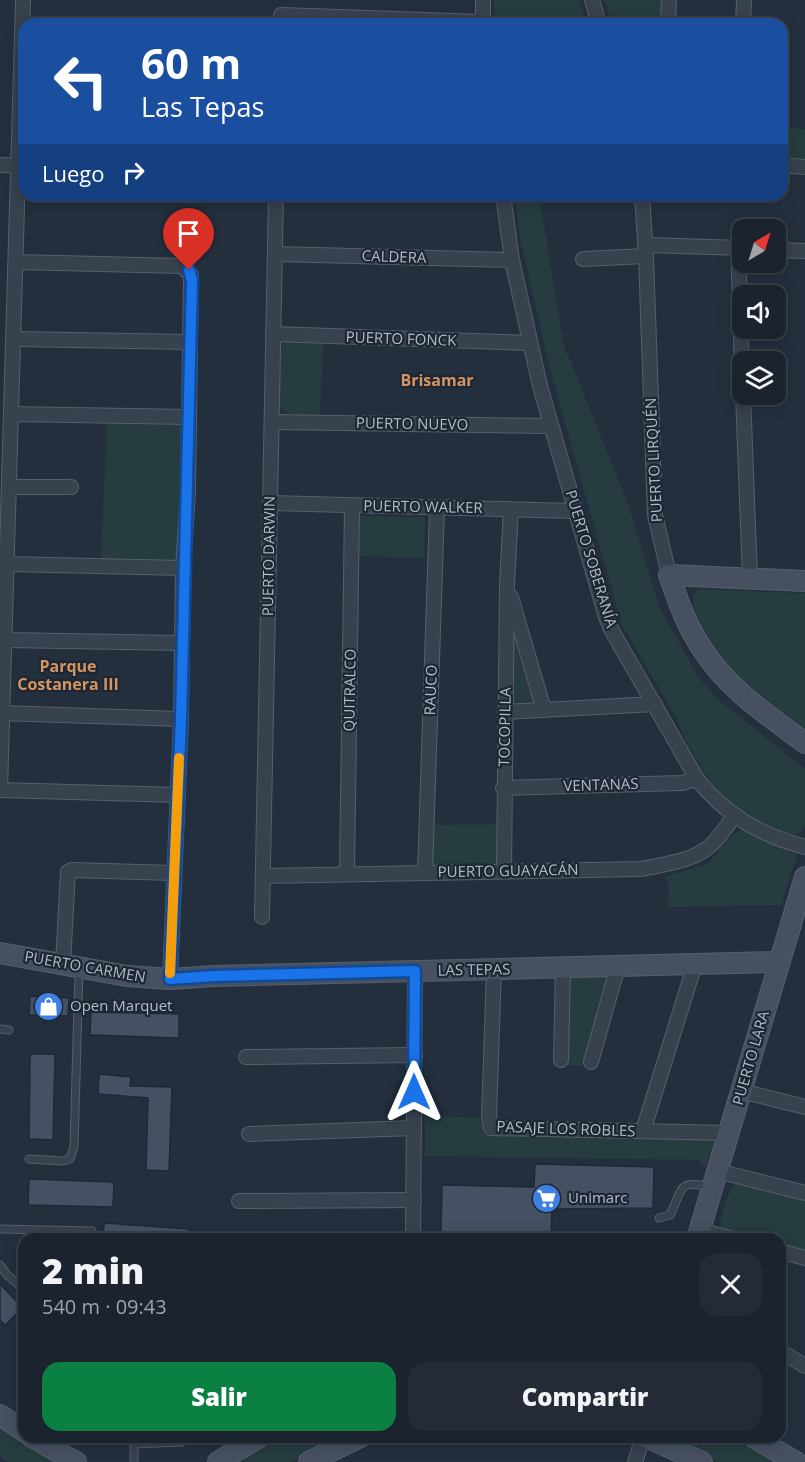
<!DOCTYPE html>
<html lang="es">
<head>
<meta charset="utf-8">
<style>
	body { margin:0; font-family:"Open Sans",sans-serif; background:#242b36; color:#f1f3f6; height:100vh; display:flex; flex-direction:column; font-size:22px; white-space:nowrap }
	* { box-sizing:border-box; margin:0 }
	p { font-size:20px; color:#a0a4aa }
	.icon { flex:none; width:33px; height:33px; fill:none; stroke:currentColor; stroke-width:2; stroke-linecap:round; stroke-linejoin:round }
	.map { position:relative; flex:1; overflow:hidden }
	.side { position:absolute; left:18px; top:1233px; width:768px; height:210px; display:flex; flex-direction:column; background:#1b232e; border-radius:18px; box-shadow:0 3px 15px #0003,0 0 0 2px #39404a }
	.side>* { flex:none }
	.hud { position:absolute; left:18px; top:18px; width:770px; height:183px; border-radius:18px; box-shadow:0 3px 15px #0003,0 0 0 2px #39404a; background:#1a4fa0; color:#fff; overflow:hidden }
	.needle { width:39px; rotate:38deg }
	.fabs { position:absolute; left:732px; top:219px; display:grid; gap:12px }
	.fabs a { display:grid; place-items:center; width:54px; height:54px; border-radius:12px; background:#1b232e; box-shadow:0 3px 15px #0003,0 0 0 2px #39404a; font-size:30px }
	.pin { position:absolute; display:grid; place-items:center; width:51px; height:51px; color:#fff; margin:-62px -26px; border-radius:50% 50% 50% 0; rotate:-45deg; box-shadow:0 0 6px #0007 }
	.pin .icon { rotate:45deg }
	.me { position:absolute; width:66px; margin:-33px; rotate:0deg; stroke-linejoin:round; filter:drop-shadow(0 0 4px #0008) }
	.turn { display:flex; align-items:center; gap:21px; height:126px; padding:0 24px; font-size:27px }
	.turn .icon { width:78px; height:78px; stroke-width:2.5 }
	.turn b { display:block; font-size:42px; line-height:51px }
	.then { display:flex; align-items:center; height:57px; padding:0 24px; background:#0003; gap:12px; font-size:22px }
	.round { display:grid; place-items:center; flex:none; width:63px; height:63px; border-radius:18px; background:#242b36 }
	.summary { display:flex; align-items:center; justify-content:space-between; height:102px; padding:0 24px }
	h1 { font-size:36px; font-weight:800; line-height:45px }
	.action { display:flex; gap:12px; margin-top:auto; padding:12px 24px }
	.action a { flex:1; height:69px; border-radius:18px; background:#0b8043; color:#fff; font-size:24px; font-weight:800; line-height:69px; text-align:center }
	.action a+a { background:#242b36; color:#f1f3f6 }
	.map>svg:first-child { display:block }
</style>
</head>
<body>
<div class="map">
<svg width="805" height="1462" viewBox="0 0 805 1462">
	<rect width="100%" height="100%" fill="#242f3e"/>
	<g fill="#263c3f">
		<polygon points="494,0 579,0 587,24 495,24"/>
		<polygon points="605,0 662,0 662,24 612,24"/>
		<polygon points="782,128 805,129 805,159 782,158"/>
		<path d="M515 195H539L563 343 629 506 659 606 698 677 720 701 805 769V827C798 838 786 834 776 830 735 813 713 790 692 751 686 740 680 730 676 717L622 625 550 369 520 238Z"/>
		<path d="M286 342 323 344 320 414C307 414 285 419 279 404L281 350 282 344Z"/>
		<polygon points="107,420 180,423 182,427 181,527 178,560 174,563 101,562"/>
		<polygon points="357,516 425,517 424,558 355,556"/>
		<path d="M699 589 805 593V729C765 699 725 672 702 625 697 616 692 606 693 595Z"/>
		<polygon points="511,609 538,701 535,706 513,705 511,703"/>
		<polygon points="499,824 499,863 431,864 431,825"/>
		<polygon points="742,829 797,855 781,905 668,907 669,884 664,877 709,863 732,835"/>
		<polygon points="610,974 586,1066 567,1065 566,979 568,976"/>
		<polygon points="425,1116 483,1118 484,1133 487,1135 705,1138 711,1139 714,1144 706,1165 700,1165 701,1160 425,1156"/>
		<path d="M737 1182 805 1199V1255L780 1248V1239H747L719 1230C721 1218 727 1188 737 1182Z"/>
		<polygon points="0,1422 49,1455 52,1462 9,1462 0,1456"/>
		<polygon points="272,1437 341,1437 291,1462 243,1462 243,1458 255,1447"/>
		<polygon points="668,1437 740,1437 785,1462 719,1462"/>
	</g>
	<g fill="#455162" stroke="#1f2835" stroke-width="1.5">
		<polygon points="30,996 69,998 68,1016 29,1015"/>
		<polygon points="91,1012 179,1014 179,1038 90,1035"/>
		<polygon points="30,1054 55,1054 53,1140 29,1139"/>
		<polygon points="99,1074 131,1077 130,1086 172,1087 169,1171 146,1170 148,1098 98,1094"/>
		<polygon points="535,1164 654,1167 653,1208 552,1209 551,1239 441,1239 442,1185 534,1187"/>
		<polygon points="29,1179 114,1182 113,1207 28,1205"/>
		<polygon points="104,1223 189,1229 188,1239 103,1239"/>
		<polygon points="0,1284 23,1308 5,1325 0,1320"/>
	</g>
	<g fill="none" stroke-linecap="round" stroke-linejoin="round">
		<defs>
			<g id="lane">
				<polyline points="0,1029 9,1030"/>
				<polyline points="29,1159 63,1161 70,1159 74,1147 79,970"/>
				<path d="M659 1218 670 1215C683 1189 677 1179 711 1187"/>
				<polyline points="0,1229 92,1231"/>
				<polyline points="0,1265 7,1275 24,1289"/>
				<polyline points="134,1444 182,1442"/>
				<polyline points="134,1462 134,1437"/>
			</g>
			<g id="street">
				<polyline points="592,0 599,24"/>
				<polyline points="281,15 482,22"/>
				<polyline points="483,24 483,0"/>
				<polyline points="668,24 669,0"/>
				<polyline points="743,24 744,0"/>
				<polyline points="0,165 24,166"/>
				<polyline points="782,165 805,167"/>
				<path d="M503 195 512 260 540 386 606 617 612 631 697 779C726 816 761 835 805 847"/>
				<polyline points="642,195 646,256 655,515 669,575"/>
				<polyline points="646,245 742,248"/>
				<polyline points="738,248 742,372"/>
				<polyline points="776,250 805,251"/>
				<polyline points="275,254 512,260"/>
				<polyline points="583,259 646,256"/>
				<polyline points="16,262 182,266 191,275 188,492 183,568 181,719 170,979"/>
				<polyline points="273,334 529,343"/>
				<polyline points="14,339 190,342"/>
				<polyline points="743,394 750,578"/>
				<polyline points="11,414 189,417"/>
				<polyline points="272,422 551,426"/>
				<polyline points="9,487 71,487"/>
				<polyline points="270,503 576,511"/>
				<polyline points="7,564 183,568"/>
				<polyline points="511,597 544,710"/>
				<polyline points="5,640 182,643"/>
				<polyline points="505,712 655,704"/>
				<polyline points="0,713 181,719"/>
				<polyline points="503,788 682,783 697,779"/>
				<polyline points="0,790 23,0"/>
				<polyline points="0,790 178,795"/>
				<polyline points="504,871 507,584 511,509"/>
				<polyline points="425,873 437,508"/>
				<polyline points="347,874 352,506"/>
				<path d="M263 876 641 869C664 864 691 862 710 846 719 838 727 826 734 816"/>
				<polyline points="262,917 276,195"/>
				<polyline points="63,963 68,872 72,870 174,873"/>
				<polyline points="494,969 489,1116 491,1128 729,1133"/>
				<polyline points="246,1057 415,1055"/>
				<polyline points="561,1060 563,967"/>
				<polyline points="591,1062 618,966"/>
				<polyline points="741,1091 805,1107"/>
				<polyline points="643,1131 695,964"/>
				<polyline points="249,1134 414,1128"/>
				<polyline points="717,1171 805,1193"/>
				<polyline points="239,1201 414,1200"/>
				<polyline points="700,1230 733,1239"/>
				<polyline points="413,1239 415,971"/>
				<polyline points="780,1251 805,1258"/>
				<polyline points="780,1351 805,1366"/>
				<polyline points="635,1462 643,1437"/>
			</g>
			<g id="secondary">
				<path d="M805 581 669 575C678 601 687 627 703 650 728 689 769 716 805 743"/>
				<polyline points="0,953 127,976 170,979 214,976 778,962"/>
				<polyline points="697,1239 805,877"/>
				<polyline points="0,1415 24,1431"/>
				<polyline points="32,1437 76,1462"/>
				<polyline points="646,1437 702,1462"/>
				<polyline points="753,1437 796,1462"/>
				<polyline points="218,1462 259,1437"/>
				<polyline points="309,1462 360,1437"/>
			</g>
		</defs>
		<use href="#lane" stroke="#565f6c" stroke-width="9"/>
		<use href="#street" stroke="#565f6c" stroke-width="16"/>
		<use href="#secondary" stroke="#565f6c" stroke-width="22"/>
		<use href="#lane" stroke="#38414e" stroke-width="7"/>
		<use href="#street" stroke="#38414e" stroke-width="14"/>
		<use href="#secondary" stroke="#465061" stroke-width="20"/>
	</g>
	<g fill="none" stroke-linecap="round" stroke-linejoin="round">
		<defs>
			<polyline id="route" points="189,270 192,280 181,719 170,979 214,976 415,971 414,1092"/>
		</defs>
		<use href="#route" stroke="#114b97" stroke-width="15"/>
		<use href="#route" stroke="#1a73e8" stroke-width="10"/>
		<polyline stroke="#f59e0b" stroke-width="10" points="170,973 179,758"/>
	</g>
	<defs>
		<symbol id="shop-disc" viewBox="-11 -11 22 22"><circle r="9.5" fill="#3f7fe0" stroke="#1d2633"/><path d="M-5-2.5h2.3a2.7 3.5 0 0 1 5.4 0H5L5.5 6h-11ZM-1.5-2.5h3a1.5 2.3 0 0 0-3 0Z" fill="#fff"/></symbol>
		<symbol id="supermarket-disc" viewBox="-11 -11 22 22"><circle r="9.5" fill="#3f7fe0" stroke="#1d2633"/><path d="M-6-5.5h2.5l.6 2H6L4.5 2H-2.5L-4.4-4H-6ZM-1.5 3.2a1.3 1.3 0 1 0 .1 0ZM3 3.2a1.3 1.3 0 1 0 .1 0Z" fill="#fff"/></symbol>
	</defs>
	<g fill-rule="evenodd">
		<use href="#shop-disc" x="32" y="990" width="33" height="33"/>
		<use href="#supermarket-disc" x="530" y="1182" width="33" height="33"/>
	</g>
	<g text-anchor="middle" stroke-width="4.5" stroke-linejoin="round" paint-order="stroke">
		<g font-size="15" fill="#b4bcc9" stroke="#1d2633">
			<text transform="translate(394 257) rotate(2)" y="5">CALDERA</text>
			<text transform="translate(401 339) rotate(2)" y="5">PUERTO FONCK</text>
			<text transform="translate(412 424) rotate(1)" y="5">PUERTO NUEVO</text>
			<text transform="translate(654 460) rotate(-93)" y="5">PUERTO LIRQUÉN</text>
			<text transform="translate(423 507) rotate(1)" y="5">PUERTO WALKER</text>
			<text transform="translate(269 556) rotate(-89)" y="5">PUERTO DARWIN</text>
			<text transform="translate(591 559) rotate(73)" y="5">PUERTO SOBERANÍA</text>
			<text transform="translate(350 690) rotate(-89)" y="5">QUITRALCO</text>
			<text transform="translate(431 690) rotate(-88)" y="5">RAUCO</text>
			<text transform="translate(505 727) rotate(-89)" y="5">TOCOPILLA</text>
			<text transform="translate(601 785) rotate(-2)" y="5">VENTANAS</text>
			<text transform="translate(508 871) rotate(-1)" y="5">PUERTO GUAYACÁN</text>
			<text transform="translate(85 967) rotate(10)" y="5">PUERTO CARMEN</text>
			<text transform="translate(474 970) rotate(-1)" y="5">LAS TEPAS</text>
			<text transform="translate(751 1058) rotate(-74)" y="5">PUERTO LARA</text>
			<text transform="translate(566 1129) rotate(2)" y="5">PASAJE LOS ROBLES</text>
		</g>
		<g font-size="15" fill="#b4bcc9" stroke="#1d2633" text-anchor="start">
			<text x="70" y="1011">Open Marquet</text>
			<text x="568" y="1203">Unimarc</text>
		</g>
		<g font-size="16" font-weight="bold" fill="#d59563" stroke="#1d2633">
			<text x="437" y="386">Brisamar</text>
			<text x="68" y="672">Parque<tspan x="68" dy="18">Costanera III</tspan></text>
		</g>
	</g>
</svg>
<div class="fabs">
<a><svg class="needle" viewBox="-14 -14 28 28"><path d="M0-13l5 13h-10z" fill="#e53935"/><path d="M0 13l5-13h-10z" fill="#a0a4aa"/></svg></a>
<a><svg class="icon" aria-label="sound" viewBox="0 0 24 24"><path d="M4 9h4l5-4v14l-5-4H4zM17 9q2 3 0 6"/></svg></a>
<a><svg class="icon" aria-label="layers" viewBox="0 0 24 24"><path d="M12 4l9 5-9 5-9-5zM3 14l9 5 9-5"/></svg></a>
</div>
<div class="pin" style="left:189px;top:270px;background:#d93025"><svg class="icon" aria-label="arrive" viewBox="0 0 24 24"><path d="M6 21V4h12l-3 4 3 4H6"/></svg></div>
<svg class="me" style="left:414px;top:1092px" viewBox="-20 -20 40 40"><path d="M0-17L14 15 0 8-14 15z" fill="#1a73e8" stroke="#fff" stroke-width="4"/></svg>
<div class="hud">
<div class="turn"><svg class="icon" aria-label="left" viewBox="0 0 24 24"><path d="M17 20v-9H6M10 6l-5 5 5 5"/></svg><div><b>60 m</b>Las Tepas</div></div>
<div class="then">Luego<svg class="icon" aria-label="right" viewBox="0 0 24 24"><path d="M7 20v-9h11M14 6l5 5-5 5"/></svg></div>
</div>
<section class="side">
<div class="summary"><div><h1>2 min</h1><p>540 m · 09:43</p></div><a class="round"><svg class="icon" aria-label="close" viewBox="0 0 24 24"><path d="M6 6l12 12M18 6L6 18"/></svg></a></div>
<div class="action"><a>Salir</a><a>Compartir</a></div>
</section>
</div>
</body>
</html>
